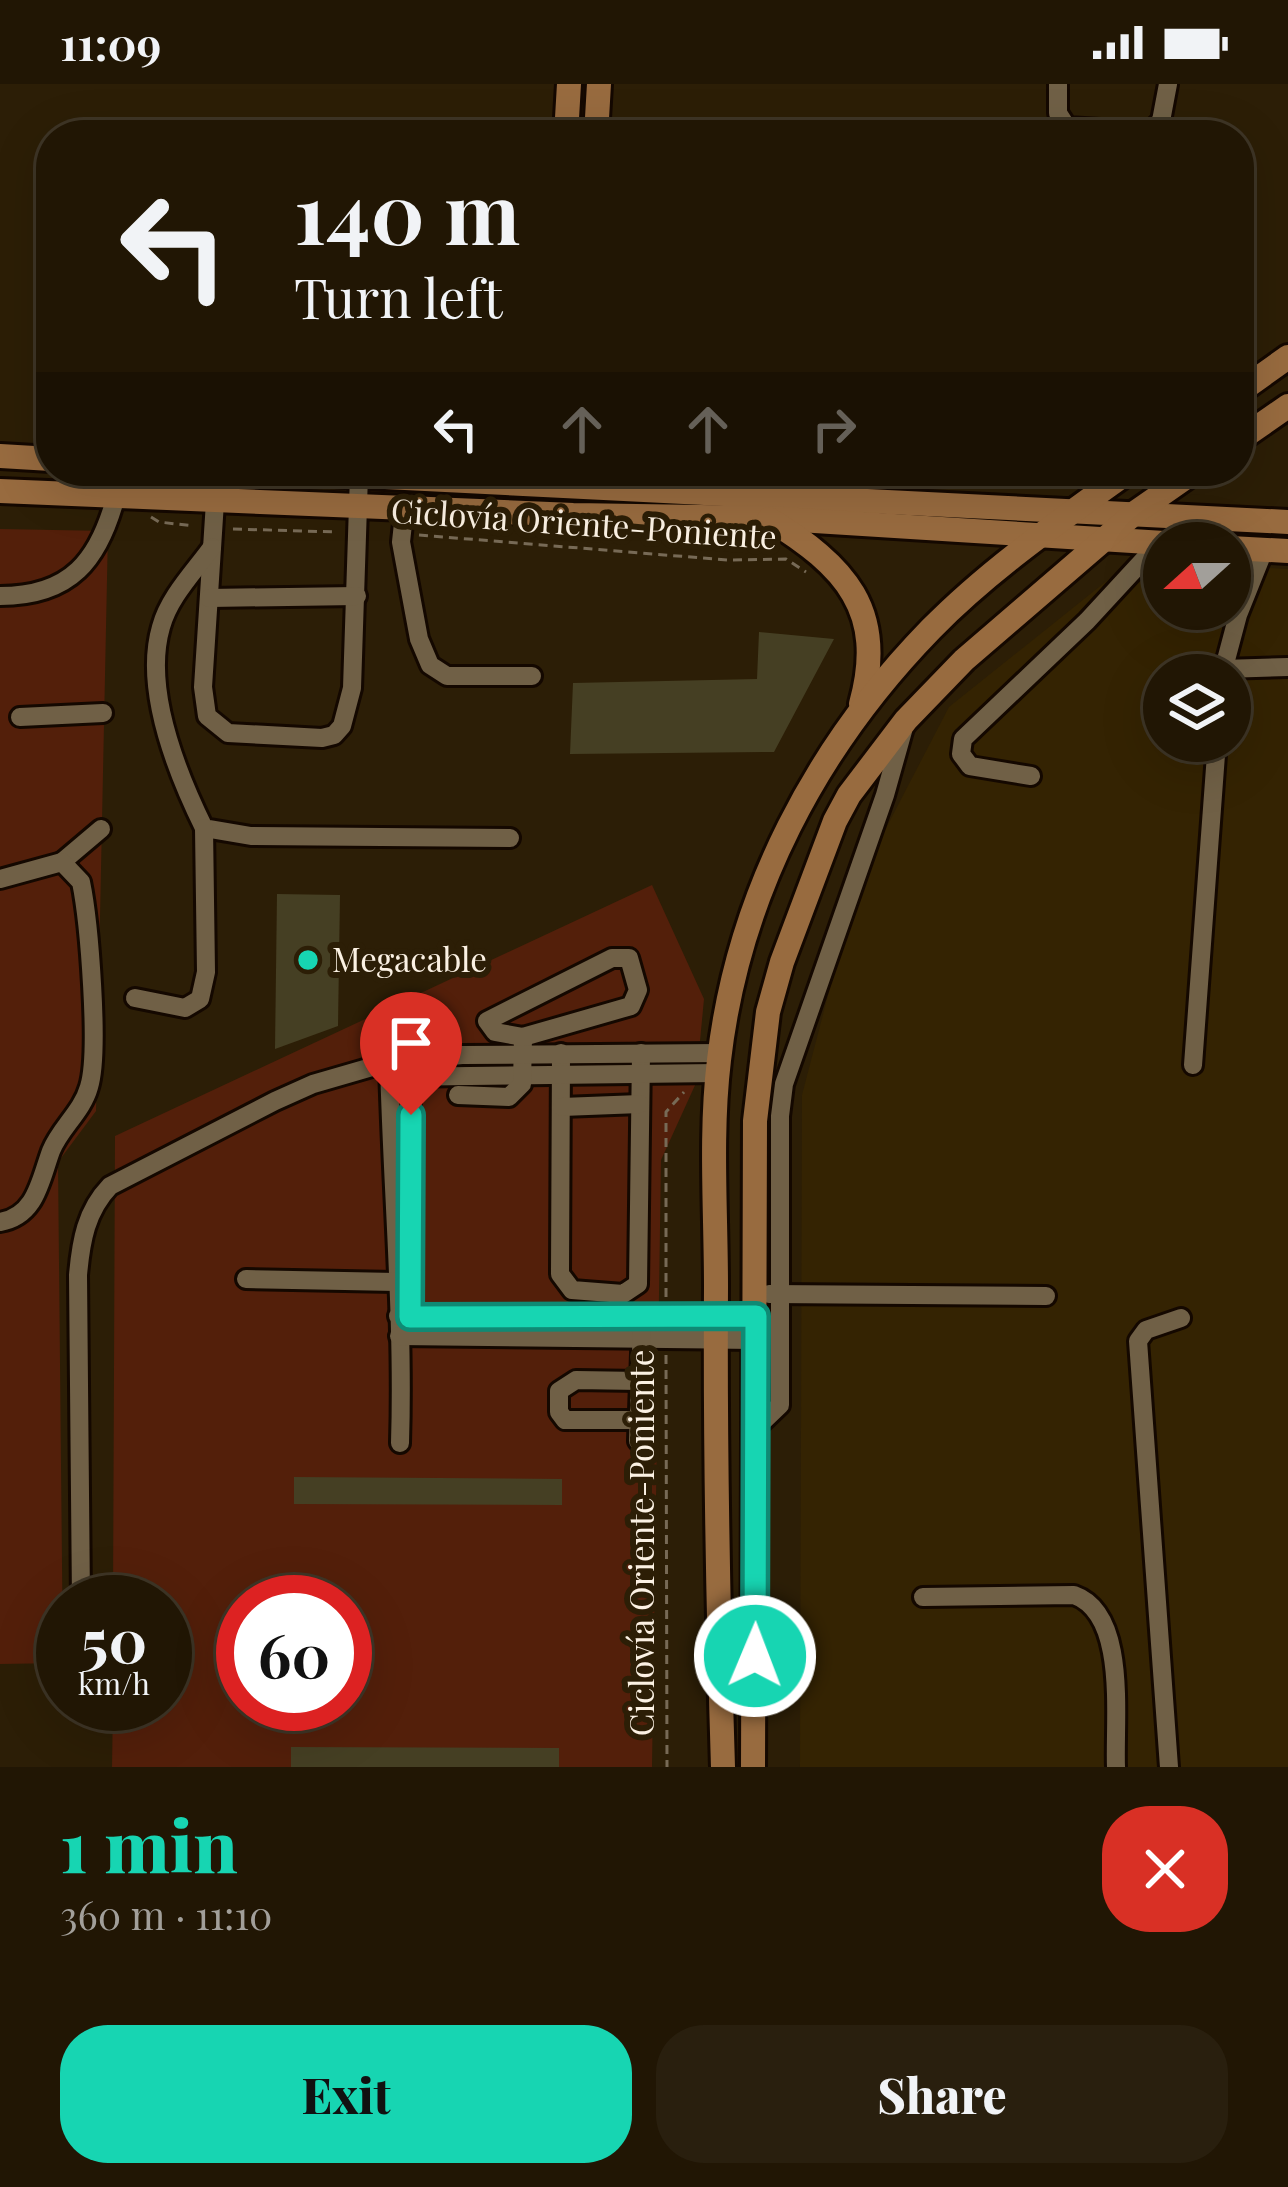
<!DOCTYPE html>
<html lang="en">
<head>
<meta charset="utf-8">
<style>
	body { margin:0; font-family:"Playfair Display",serif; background:#291f0e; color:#f1f3f6; height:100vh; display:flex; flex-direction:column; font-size:45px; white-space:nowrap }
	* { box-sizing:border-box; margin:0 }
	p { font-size:39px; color:#a29f9a }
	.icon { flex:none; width:66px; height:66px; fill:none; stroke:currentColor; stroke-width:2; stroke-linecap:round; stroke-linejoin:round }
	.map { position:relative; height:1683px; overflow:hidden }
	.panel { display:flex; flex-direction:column; background:#211604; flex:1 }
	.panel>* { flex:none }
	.hud { position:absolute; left:36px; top:36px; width:1218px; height:366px; border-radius:48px; box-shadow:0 12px 48px #0002,0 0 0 3px #3e3526; background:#211604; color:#f1f3f6; overflow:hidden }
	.needle { width:78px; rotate:249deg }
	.fabs { position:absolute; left:1143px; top:438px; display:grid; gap:24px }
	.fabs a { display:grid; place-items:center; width:108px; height:108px; border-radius:50%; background:#211604; box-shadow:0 12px 48px #0002,0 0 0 3px #3e3526; font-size:60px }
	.speed { position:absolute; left:36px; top:1491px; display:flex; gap:24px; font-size:60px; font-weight:700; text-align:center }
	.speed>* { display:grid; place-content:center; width:156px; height:156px; border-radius:50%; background:#211604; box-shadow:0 12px 48px #0002,0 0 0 3px #3e3526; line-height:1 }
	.speed small { font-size:30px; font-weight:400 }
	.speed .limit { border:18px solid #d22; background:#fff; color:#111 }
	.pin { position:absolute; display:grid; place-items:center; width:102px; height:102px; color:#fff; margin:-123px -51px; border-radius:50% 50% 50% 0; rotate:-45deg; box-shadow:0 0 12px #0007 }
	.pin .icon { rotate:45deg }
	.me { position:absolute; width:132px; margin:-66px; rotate:1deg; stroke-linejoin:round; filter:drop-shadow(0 0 9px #0008) }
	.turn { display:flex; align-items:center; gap:42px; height:252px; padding:0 60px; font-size:54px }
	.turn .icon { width:156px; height:156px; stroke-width:2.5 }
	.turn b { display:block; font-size:84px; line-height:102px }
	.lanes { display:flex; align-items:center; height:114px; padding:0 60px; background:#0003; justify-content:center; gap:60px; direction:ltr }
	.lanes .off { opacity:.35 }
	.round { display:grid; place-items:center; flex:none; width:126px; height:126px; border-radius:48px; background:#291f0e }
	.head { display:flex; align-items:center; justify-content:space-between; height:204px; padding:0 60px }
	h1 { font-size:72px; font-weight:800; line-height:90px; color:#17d5b2 }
	.action { display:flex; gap:24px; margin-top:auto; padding:24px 60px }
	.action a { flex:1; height:138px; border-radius:48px; background:#17d5b2; color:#111; font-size:48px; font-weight:800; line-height:138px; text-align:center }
	.action a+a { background:#291f0e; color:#f1f3f6 }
	.status { display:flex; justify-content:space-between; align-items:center; height:84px; padding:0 60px; background:#211604; direction:ltr }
	.status svg { height:33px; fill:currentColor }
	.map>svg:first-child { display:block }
</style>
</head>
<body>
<div class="status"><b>11:09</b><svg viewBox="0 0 49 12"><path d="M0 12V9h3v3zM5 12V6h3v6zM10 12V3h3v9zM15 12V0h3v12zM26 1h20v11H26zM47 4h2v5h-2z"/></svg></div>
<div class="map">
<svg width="1288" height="1683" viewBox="0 0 1288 1683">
	<rect width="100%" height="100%" fill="#2c1e06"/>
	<path fill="#342302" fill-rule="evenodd" d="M1129 479 1164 480V525H1230V482L1288 485V1683H800L802 1011 857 800 949 623ZM1164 591H1230V657H1164Z"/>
	<g fill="#531f0a" fill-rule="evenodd">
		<polygon points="0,445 108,447 96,1027 58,1078 63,1579 0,1580"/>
		<path d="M652 801 704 915 696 999 661 1076 652 1683H112L113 1620H165V1518H113L115 1052ZM243 1518H345V1620H243Z"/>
	</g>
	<g fill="#453f23">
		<polygon points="759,548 834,555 774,668 570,670 573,599 757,595"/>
		<polygon points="277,810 340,811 338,942 275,965"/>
		<polygon points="294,1393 562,1395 562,1421 294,1420"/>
		<polygon points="291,1663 559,1664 559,1683 291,1683"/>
	</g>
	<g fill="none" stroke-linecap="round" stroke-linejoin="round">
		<defs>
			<g id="minor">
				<polyline points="1058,0 1058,29 1067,43 1149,48 1161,37 1168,0"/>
				<polyline points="217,387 203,603 207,632 228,649 322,654 334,651 342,642 352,604 359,391"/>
				<polyline points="405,421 401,458 419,555 430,581 447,592 532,592"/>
				<path d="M212 463C194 488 169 513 161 543 143 605 177 689 204 744L251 752 510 754"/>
				<path d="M0 512C71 512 99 476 116 412"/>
				<polyline points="209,514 357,512"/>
				<polyline points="1223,585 1288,583"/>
				<polyline points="1222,591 1238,531 1264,466"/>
				<polyline points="20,633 103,629"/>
				<polyline points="1031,692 970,682 961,670 963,655 1087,537 1159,459"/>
				<polyline points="62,778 101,745"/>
				<path d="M0 795 62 778 81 798C89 837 100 968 89 1003 82 1028 60 1044 51 1067 40 1097 36 1132 0 1138"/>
				<polyline points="135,914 185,924 200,915 206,888 204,744"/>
				<polyline points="561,969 560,1190 572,1206 623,1210 638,1200 641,969"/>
				<path d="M389 978C392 1105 404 1232 400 1359"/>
				<polyline points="1193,981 1217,657"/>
				<polyline points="389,993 717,989"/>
				<polyline points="458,1011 509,1013 522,1000 523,953 631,922 638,906 629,874 612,874 487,937 495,948 523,953"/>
				<polyline points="562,1023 640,1020"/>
				<polyline points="246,1195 396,1198"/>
				<polyline points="769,1210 1046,1212"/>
				<polyline points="398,1232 756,1232"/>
				<polyline points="410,1240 411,979"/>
				<polyline points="399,1252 756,1256"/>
				<polyline points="639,1336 565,1336 559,1328 559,1307 576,1296 640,1297"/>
				<polyline points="756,1344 780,1321 780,1032 784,1000 885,711 903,647"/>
				<polyline points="638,1357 642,1241"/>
				<path d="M923 1513 1074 1511C1128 1530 1114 1635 1116 1683"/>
				<path d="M81 1518 78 1191C81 1157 86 1127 110 1102L275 1017 313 1000 389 978 462 971 719 969"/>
				<polyline points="1169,1683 1138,1257 1146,1246 1181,1234"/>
			</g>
			<g id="major">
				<polyline points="566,51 569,0"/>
				<polyline points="596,51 599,0"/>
				<polyline points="1239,308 1288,273"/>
				<polyline points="1239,356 1288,322"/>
				<polyline points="0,372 51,375"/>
				<polyline points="265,387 1288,438"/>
				<polyline points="0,407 573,431 767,434 1164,459"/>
				<path d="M769 435C845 482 887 526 861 620"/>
				<polyline points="1230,464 1288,467"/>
				<path d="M723 1683C718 1523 715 1363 716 1203 716 1128 710 1050 719 976 738 811 816 663 931 545 990 485 1061 436 1129 387"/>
				<polyline points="753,1683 755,1037 768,928 782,878 835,737 849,711 906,636 964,576 1136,428 1195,387"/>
			</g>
		</defs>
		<use href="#minor" stroke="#140800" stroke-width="24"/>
		<use href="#major" stroke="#140800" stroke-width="30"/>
		<g stroke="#776a56" stroke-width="3" stroke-dasharray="9 6" stroke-linecap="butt">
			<polyline points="151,433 159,438 194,442"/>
			<polyline points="233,445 337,448"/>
			<polyline points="419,451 727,476 786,475 806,488"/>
			<polyline points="666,1213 666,1028 684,1008"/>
			<polyline points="666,1271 667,1683"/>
		</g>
		<use href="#minor" stroke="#706046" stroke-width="18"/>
		<use href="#major" stroke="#986b3f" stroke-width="24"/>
	</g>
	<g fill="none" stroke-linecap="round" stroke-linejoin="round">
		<defs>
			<polyline id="route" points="411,1031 410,1233 756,1232 755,1572"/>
		</defs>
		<use href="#route" stroke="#0f8a74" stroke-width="30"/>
		<use href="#route" stroke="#17d5b2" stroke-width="21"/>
	</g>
	<circle fill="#17d5b2" stroke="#2c1e06" stroke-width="4.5" cx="308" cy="876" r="12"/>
	<g text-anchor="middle" stroke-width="12" stroke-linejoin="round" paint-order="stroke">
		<g font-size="33" fill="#fbf1e3" stroke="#2c1e06">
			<text transform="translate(584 440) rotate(4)" y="12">Ciclovía Oriente-Poniente</text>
			<text transform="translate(642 1459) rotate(-90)" y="12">Ciclovía Oriente-Poniente</text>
		</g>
		<g font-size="33" fill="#fbf1e3" stroke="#2c1e06" text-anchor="start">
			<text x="332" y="888">Megacable</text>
		</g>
	</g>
</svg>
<div class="fabs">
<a><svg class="needle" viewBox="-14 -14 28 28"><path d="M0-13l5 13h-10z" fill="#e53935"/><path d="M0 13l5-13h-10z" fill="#a29f9a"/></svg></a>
<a><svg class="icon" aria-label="layers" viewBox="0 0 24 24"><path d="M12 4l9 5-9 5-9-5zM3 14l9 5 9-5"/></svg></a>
</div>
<div class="speed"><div>50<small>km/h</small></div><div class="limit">60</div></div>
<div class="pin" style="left:411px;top:1031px;background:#d93025"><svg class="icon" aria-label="arrive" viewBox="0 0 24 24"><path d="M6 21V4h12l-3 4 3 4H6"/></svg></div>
<svg class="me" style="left:755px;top:1572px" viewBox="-20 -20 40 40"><circle r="17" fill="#17d5b2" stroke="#fff" stroke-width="3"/><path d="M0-11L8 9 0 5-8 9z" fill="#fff"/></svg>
<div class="hud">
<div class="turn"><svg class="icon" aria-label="left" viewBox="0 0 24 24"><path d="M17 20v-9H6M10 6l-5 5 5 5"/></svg><div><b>140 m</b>Turn left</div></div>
<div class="lanes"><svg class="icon" aria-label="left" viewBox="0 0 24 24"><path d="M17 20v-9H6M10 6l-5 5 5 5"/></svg><svg class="icon off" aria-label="ahead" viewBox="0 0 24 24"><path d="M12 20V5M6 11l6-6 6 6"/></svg><svg class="icon off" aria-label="ahead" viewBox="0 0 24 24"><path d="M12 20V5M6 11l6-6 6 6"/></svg><svg class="icon off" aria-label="right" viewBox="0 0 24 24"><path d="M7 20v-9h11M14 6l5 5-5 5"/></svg></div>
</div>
</div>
<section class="panel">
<div class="head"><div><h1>1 min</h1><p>360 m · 11:10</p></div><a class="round" style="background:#d93025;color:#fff"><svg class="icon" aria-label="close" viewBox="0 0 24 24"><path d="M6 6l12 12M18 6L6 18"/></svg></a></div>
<div class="action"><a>Exit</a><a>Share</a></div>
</section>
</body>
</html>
